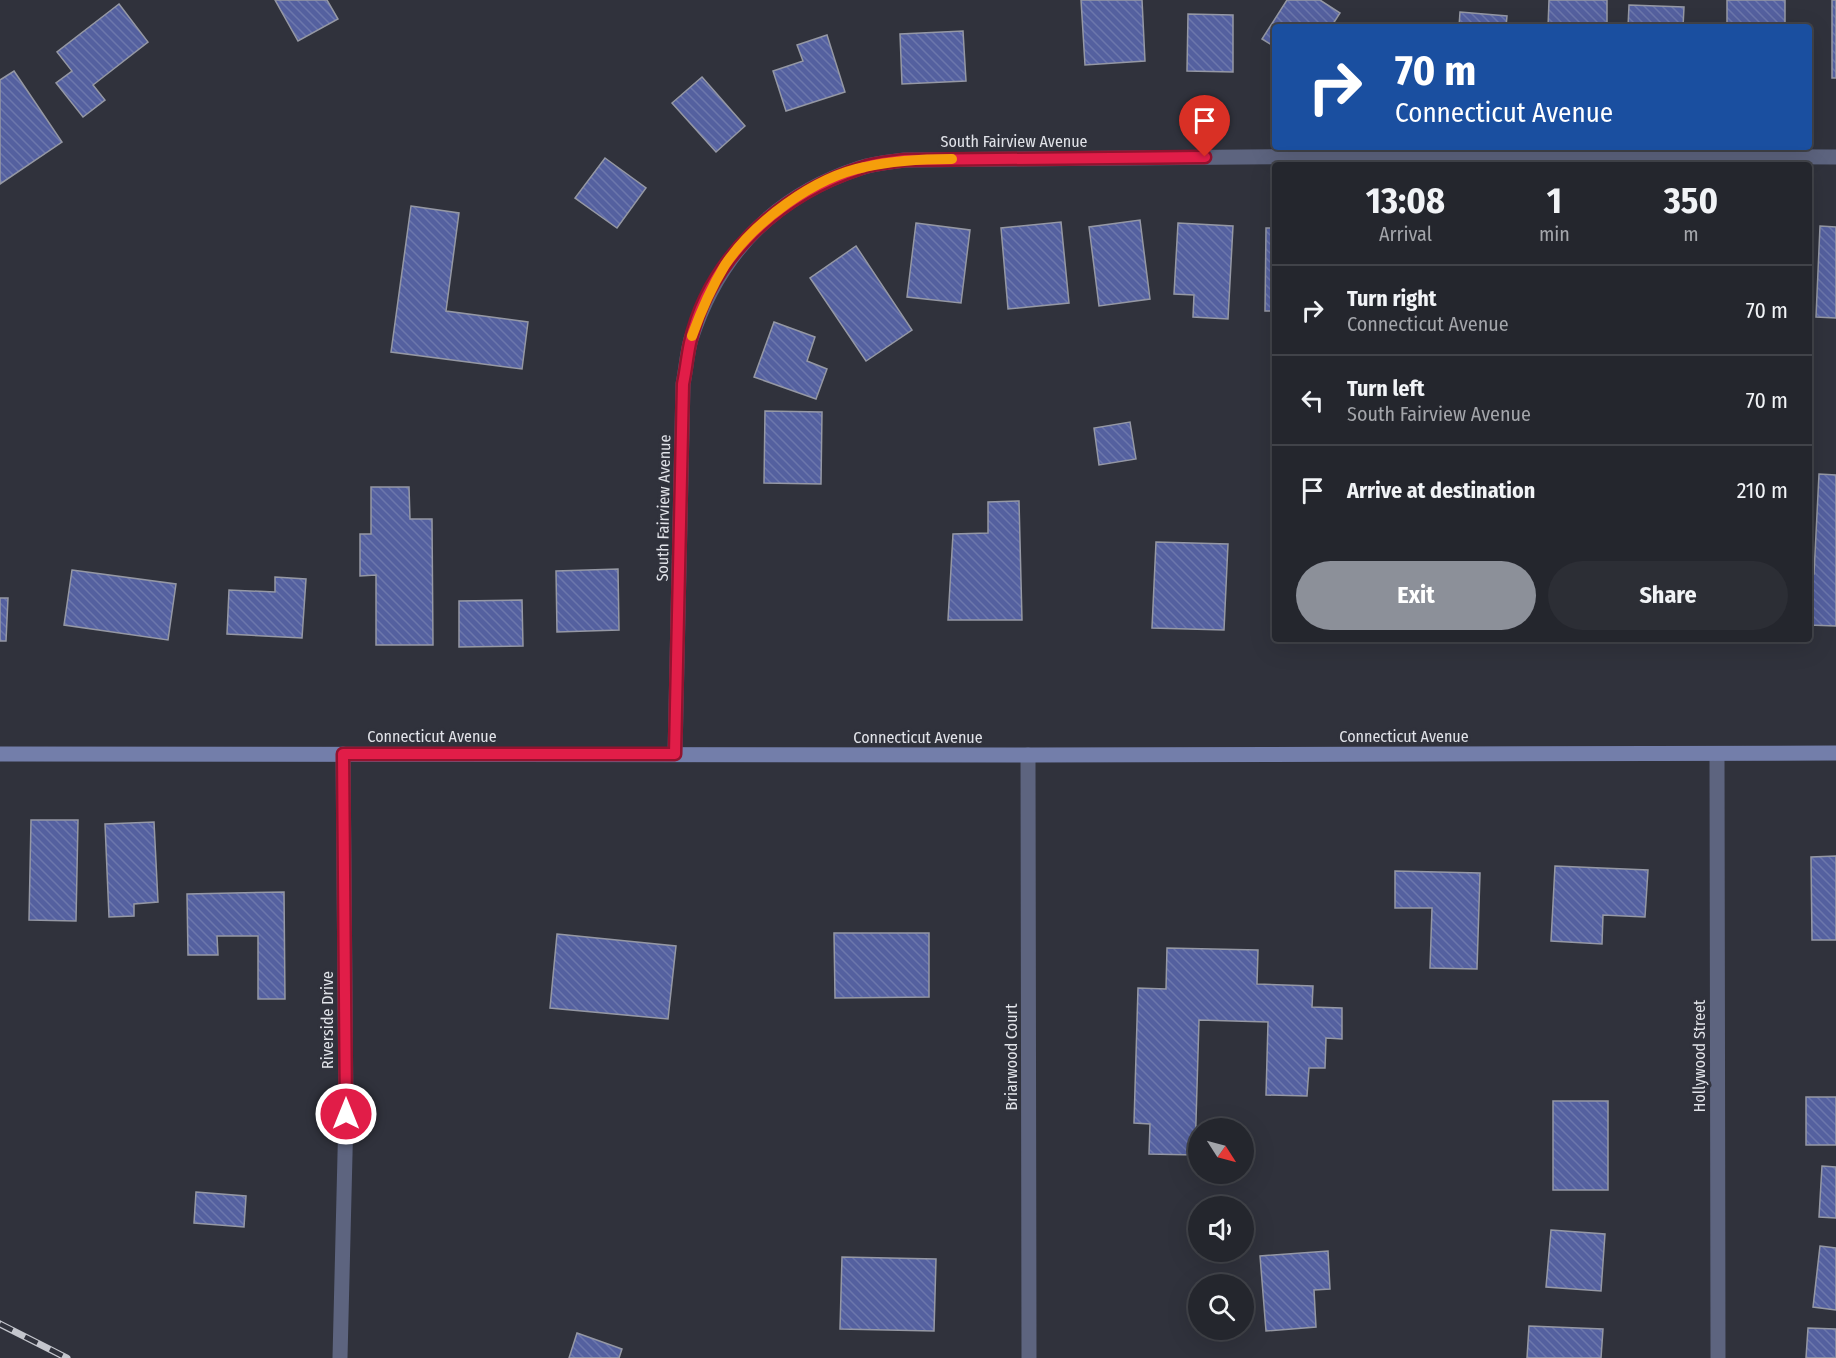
<!DOCTYPE html>
<html lang="en">
<head>
<meta charset="utf-8">
<style>
	body { margin:0; font-family:"Fira Sans Condensed",sans-serif; background:#2c2e35; color:#f1f3f6; height:100vh; display:flex; flex-direction:column; font-size:22px; white-space:nowrap }
	* { box-sizing:border-box; margin:0 }
	p { font-size:20px; color:#a3a5aa }
	.icon { flex:none; width:33px; height:33px; fill:none; stroke:currentColor; stroke-width:2; stroke-linecap:round; stroke-linejoin:round }
	.map { position:relative; flex:1; overflow:hidden }
	.sheet { position:absolute; left:1272px; top:162px; width:540px; height:480px; display:flex; flex-direction:column; background:#24262d; border-radius:6px; box-shadow:0 6px 24px #0002,0 0 0 2px #414349 }
	.sheet>* { flex:none }
	.guide { position:absolute; left:1272px; top:24px; width:540px; height:126px; border-radius:6px; box-shadow:0 6px 24px #0002,0 0 0 2px #414349; background:#1a4fa0; color:#fff; overflow:hidden }
	.needle { width:39px; rotate:126deg }
	.tools { position:absolute; left:1188px; top:1118px; display:grid; gap:12px }
	.tools a { display:grid; place-items:center; width:66px; height:66px; border-radius:50%; background:#24262d; box-shadow:0 6px 24px #0002,0 0 0 2px #414349; font-size:30px }
	.pin { position:absolute; display:grid; place-items:center; width:51px; height:51px; color:#fff; margin:-62px -26px; border-radius:50% 50% 50% 0; rotate:-45deg; box-shadow:0 0 6px #0007 }
	.pin .icon { rotate:45deg }
	.me { position:absolute; width:66px; margin:-33px; rotate:0deg; stroke-linejoin:round; filter:drop-shadow(0 0 4px #0008) }
	.turn { display:flex; align-items:center; gap:21px; height:126px; padding:0 24px; font-size:27px }
	.turn .icon { width:78px; height:78px; stroke-width:2.5 }
	.turn b { display:block; font-size:42px; line-height:51px }
	.eta { display:flex; justify-content:space-evenly; align-items:center; height:102px; text-align:center }
	.eta b { font-size:36px; font-weight:700; line-height:42px }
	.cta { display:flex; gap:12px; margin-top:auto; padding:12px 24px }
	.cta a { flex:1; height:69px; border-radius:36px; background:#8c9099; color:#fff; font-size:24px; font-weight:700; line-height:69px; text-align:center }
	.cta a+a { background:#2c2e35; color:#f1f3f6 }
	ul { padding:0; list-style:none }
	li { display:flex; align-items:center; gap:18px; height:90px; padding:0 24px; border-top:2px solid #414349 }
	li div { flex:1 }
	li b { display:block; font-size:22px }
	li em { font-style:normal }
	.map>svg:first-child { display:block }
</style>
</head>
<body>
<div class="map">
<svg width="1836" height="1358" viewBox="0 0 1836 1358">
	<defs>
		<pattern id="building-back-hatch" width="6" height="6" patternUnits="userSpaceOnUse" patternTransform="scale(1.5)"><rect width="6" height="6" fill="#54609f"/><path d="M-1 5l2 2M0 0l6 6M5-1l2 2" fill="none" stroke="#6c77ac"/></pattern>
	</defs>
	<rect width="100%" height="100%" fill="#30323c"/>
	<g fill="url(#building-back-hatch)" stroke="#9598a4" stroke-width="1.5">
		<polygon points="275,0 327,0 338,19 298,41"/>
		<polygon points="1081,0 1142,0 1145,61 1085,65"/>
		<polygon points="1287,0 1320,0 1340,13 1331,27 1275,27 1275,47 1262,39"/>
		<polygon points="1549,0 1607,0 1607,27 1548,27"/>
		<rect x="1727" y="0" width="58" height="27"/>
		<rect x="1832" y="0" width="4" height="78"/>
		<polygon points="119,4 148,42 93,85 105,100 83,117 56,83 72,71 57,52"/>
		<polygon points="1629,5 1684,7 1683,27 1628,27"/>
		<polygon points="1460,12 1507,16 1506,27 1459,27"/>
		<polygon points="1188,14 1233,15 1233,72 1187,71"/>
		<polygon points="963,31 966,81 902,84 900,34"/>
		<polygon points="827,35 845,92 786,111 773,71 803,61 797,45"/>
		<polygon points="14,71 62,142 0,184 0,80"/>
		<polygon points="702,77 745,126 716,152 672,103"/>
		<polygon points="605,158 646,188 617,228 575,198"/>
		<polygon points="411,206 459,213 446,311 528,322 522,369 391,352"/>
		<polygon points="1140,220 1150,299 1099,306 1089,227"/>
		<polygon points="1061,222 1069,303 1008,309 1001,228"/>
		<polygon points="916,223 970,230 961,303 907,297"/>
		<polygon points="1178,223 1233,226 1228,319 1193,317 1194,295 1174,294"/>
		<polygon points="1820,226 1836,227 1836,318 1816,317"/>
		<polygon points="1266,228 1275,228 1275,311 1265,311"/>
		<polygon points="856,246 912,330 866,361 810,278"/>
		<polygon points="774,322 815,337 807,361 827,369 816,399 754,377"/>
		<polygon points="765,411 822,412 821,484 764,483"/>
		<polygon points="1130,422 1136,459 1099,465 1094,428"/>
		<polygon points="1819,474 1836,475 1836,626 1809,625 1809,574 1814,574"/>
		<polygon points="371,487 409,487 410,519 432,519 433,645 376,645 376,575 360,576 360,534 371,534"/>
		<polygon points="1019,501 1022,620 948,620 953,534 988,533 988,502"/>
		<polygon points="1156,542 1228,544 1224,630 1152,628"/>
		<polygon points="618,569 619,630 557,632 556,571"/>
		<polygon points="72,570 176,584 168,640 64,625"/>
		<polygon points="275,577 306,579 302,638 227,634 229,590 275,592"/>
		<polygon points="0,598 8,598 6,641 0,641"/>
		<polygon points="522,600 523,646 459,647 459,601"/>
		<polygon points="31,820 78,820 76,921 29,920"/>
		<polygon points="154,822 158,902 134,904 134,916 109,917 105,824"/>
		<polygon points="1836,856 1836,940 1812,940 1811,857"/>
		<polygon points="1555,866 1648,870 1645,917 1603,915 1602,944 1551,941"/>
		<polygon points="1395,871 1480,873 1477,969 1430,968 1432,908 1395,908"/>
		<polygon points="284,892 285,999 258,999 258,936 217,936 218,955 188,955 187,894"/>
		<polygon points="834,933 929,933 929,997 835,998"/>
		<polygon points="557,934 676,946 668,1019 550,1008"/>
		<polygon points="1167,948 1258,950 1257,984 1313,986 1312,1007 1342,1008 1342,1039 1326,1038 1325,1068 1309,1068 1307,1096 1266,1095 1268,1022 1199,1020 1195,1155 1149,1154 1150,1124 1134,1123 1138,988 1166,989"/>
		<rect x="1806" y="1097" width="30" height="48"/>
		<rect x="1553" y="1101" width="55" height="89"/>
		<polygon points="1822,1166 1836,1167 1836,1218 1819,1217"/>
		<polygon points="196,1192 246,1196 244,1227 194,1223"/>
		<polygon points="1551,1230 1605,1234 1601,1291 1546,1287"/>
		<polygon points="1820,1246 1836,1248 1836,1310 1813,1307"/>
		<polygon points="1328,1251 1330,1289 1314,1290 1316,1327 1266,1331 1260,1256"/>
		<polygon points="842,1257 936,1259 934,1331 840,1329"/>
		<polygon points="1529,1326 1603,1329 1601,1358 1527,1358"/>
		<polygon points="1808,1328 1836,1329 1836,1358 1806,1358"/>
		<polygon points="577,1333 622,1349 619,1358 569,1358"/>
	</g>
	<g fill="none" stroke-linecap="round" stroke-linejoin="round">
		<g stroke="#5d647f" stroke-width="15">
			<path d="M675 754 683 384C686 369 687 353 691 339 719 253 774 196 860 168 875 163 891 162 905 160L1459 155 1836 157"/>
			<polyline points="1717,754 1718,1358"/>
			<polyline points="1028,755 1029,1358"/>
			<polyline points="340,1358 346,1114 343,754"/>
		</g>
		<polyline stroke="#737eaa" stroke-width="15" points="0,754 1028,755 1836,753"/>
		<defs>
			<polyline id="rail" points="0,1324 67,1358"/>
		</defs>
		<use href="#rail" stroke="#c4c6cd" stroke-width="7"/>
		<use href="#rail" stroke="#30323c" stroke-width="4.5" stroke-dasharray="14" stroke-linecap="butt"/>
	</g>
	<g fill="none" stroke-linecap="round" stroke-linejoin="round">
		<defs>
			<path id="route" d="M346 1114 343 754H675L683 384C686 370 687 357 690 343 709 258 780 194 861 168 875 163 891 162 905 160L1205 157"/>
		</defs>
		<use href="#route" stroke="#92132f" stroke-width="15"/>
		<use href="#route" stroke="#e11d48" stroke-width="10"/>
		<path stroke="#f59e0b" stroke-width="10" d="M692 336C701 311 711 288 725 265 754 222 814 177 865 167 895 160 923 159 952 159"/>
	</g>
	<g text-anchor="middle" stroke-width="6" stroke-linejoin="round" paint-order="stroke">
		<g font-size="16" fill="#e1e3e9" stroke="#30323c">
			<text x="1014" y="147">South Fairview Avenue</text>
			<text transform="translate(663 508) rotate(-89)" y="6">South Fairview Avenue</text>
			<text x="432" y="742">Connecticut Avenue</text>
			<text x="1404" y="742">Connecticut Avenue</text>
			<text x="918" y="743">Connecticut Avenue</text>
			<text transform="translate(327 1020) rotate(-90)" y="6">Riverside Drive</text>
			<text transform="translate(1699 1056) rotate(-90)" y="6">Hollywood Street</text>
			<text transform="translate(1011 1057) rotate(-90)" y="6">Briarwood Court</text>
		</g>
	</g>
</svg>
<div class="tools">
<a><svg class="needle" viewBox="-14 -14 28 28"><path d="M0-13l5 13h-10z" fill="#e53935"/><path d="M0 13l5-13h-10z" fill="#a3a5aa"/></svg></a>
<a><svg class="icon" aria-label="sound" viewBox="0 0 24 24"><path d="M4 9h4l5-4v14l-5-4H4zM17 9q2 3 0 6"/></svg></a>
<a><svg class="icon" aria-label="search" viewBox="0 0 24 24"><circle cx="10" cy="10" r="6"/><path d="M15 15l6 6"/></svg></a>
</div>
<div class="pin" style="left:1205px;top:157px;background:#d93025"><svg class="icon" aria-label="arrive" viewBox="0 0 24 24"><path d="M6 21V4h12l-3 4 3 4H6"/></svg></div>
<svg class="me" style="left:346px;top:1114px" viewBox="-20 -20 40 40"><circle r="17" fill="#e11d48" stroke="#fff" stroke-width="3"/><path d="M0-11L8 9 0 5-8 9z" fill="#fff"/></svg>
<div class="guide">
<div class="turn"><svg class="icon" aria-label="right" viewBox="0 0 24 24"><path d="M7 20v-9h11M14 6l5 5-5 5"/></svg><div><b>70 m</b>Connecticut Avenue</div></div>
</div>
<section class="sheet">
<div class="eta">
<div><b>13:08</b><p>Arrival</p></div>
<div><b>1</b><p>min</p></div>
<div><b>350</b><p>m</p></div>
</div>
<ul>
<li><svg class="icon" aria-label="right" viewBox="0 0 24 24"><path d="M7 20v-9h11M14 6l5 5-5 5"/></svg><div><b>Turn right</b><p>Connecticut Avenue</p></div><em>70 m</em></li>
<li><svg class="icon" aria-label="left" viewBox="0 0 24 24"><path d="M17 20v-9H6M10 6l-5 5 5 5"/></svg><div><b>Turn left</b><p>South Fairview Avenue</p></div><em>70 m</em></li>
<li><svg class="icon" aria-label="arrive" viewBox="0 0 24 24"><path d="M6 21V4h12l-3 4 3 4H6"/></svg><div><b>Arrive at destination</b></div><em>210 m</em></li>
</ul>
<div class="cta"><a>Exit</a><a>Share</a></div>
</section>
</div>
</body>
</html>
